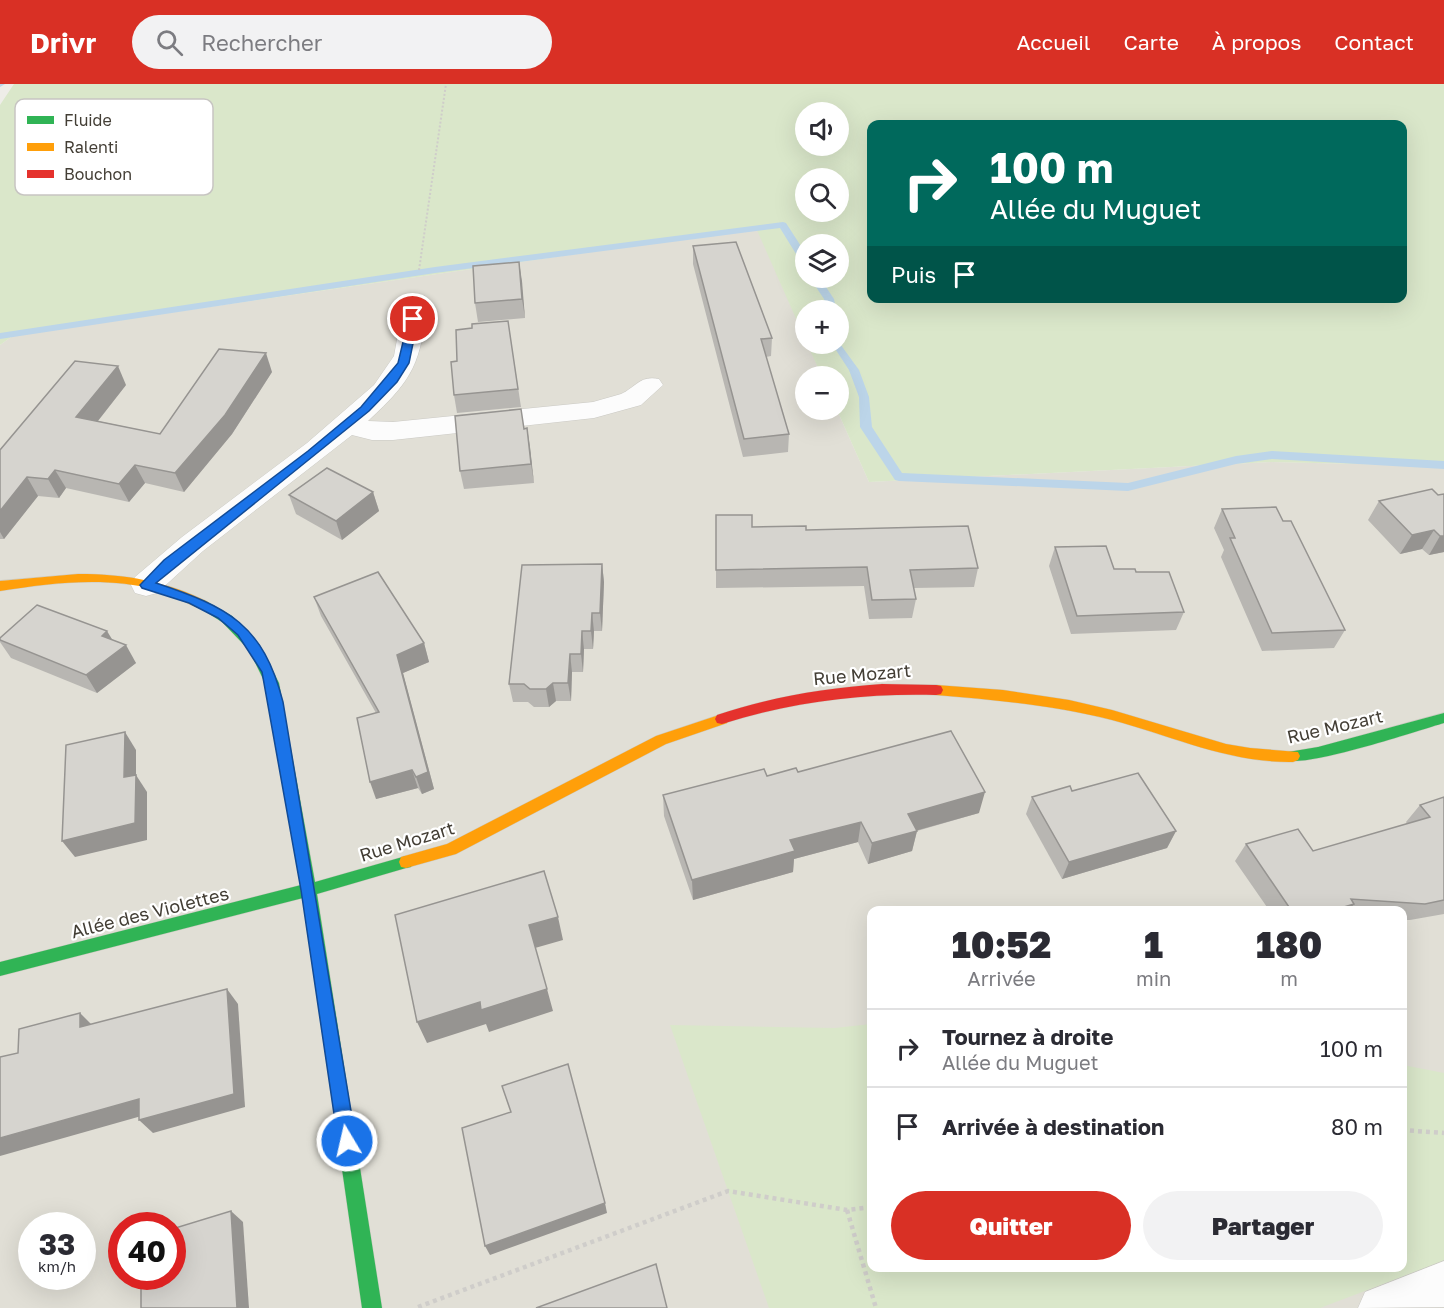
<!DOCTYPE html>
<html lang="fr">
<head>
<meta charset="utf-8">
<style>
	body { margin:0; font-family:"Golos Text",sans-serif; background:#f2f2f3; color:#2b2b33; height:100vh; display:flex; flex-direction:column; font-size:22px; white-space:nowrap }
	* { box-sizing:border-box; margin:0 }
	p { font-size:20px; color:#7c7c81 }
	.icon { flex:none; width:33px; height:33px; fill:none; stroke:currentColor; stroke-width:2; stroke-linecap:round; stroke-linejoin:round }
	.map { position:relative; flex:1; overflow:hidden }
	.sheet { position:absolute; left:867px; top:822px; width:540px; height:366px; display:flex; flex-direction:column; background:#fff; border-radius:12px; box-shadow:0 6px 24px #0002 }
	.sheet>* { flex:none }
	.guide { position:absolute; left:867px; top:36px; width:540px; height:183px; border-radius:12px; box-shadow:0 6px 24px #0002; background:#00695c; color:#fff; overflow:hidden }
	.controls { position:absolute; left:795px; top:18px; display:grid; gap:12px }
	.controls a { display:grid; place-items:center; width:54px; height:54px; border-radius:50%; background:#fff; box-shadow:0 6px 24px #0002; font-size:30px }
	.speed { position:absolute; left:18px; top:1128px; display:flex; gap:12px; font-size:30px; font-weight:700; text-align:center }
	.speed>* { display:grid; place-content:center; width:78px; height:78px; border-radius:50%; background:#fff; box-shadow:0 6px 24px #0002; line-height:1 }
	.speed small { font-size:15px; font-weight:400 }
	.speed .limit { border:9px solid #d22; background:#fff; color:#111 }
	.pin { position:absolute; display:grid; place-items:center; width:51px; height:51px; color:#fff; margin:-26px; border:3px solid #fff; border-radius:50%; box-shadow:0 2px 6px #0007 }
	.me { position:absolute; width:66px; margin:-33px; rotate:351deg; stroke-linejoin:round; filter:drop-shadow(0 0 4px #0008) }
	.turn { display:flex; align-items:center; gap:21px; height:126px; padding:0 24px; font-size:27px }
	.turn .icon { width:78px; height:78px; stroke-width:2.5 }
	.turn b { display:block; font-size:42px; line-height:51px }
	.then { display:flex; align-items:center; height:57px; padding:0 24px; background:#0003; gap:12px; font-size:22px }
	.eta { display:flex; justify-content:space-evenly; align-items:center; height:102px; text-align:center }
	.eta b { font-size:36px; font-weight:800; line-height:42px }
	.action { display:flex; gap:12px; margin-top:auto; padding:12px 24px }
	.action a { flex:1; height:69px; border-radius:36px; background:#d93025; color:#fff; font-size:24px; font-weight:800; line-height:69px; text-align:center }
	.action a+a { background:#f2f2f3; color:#2b2b33 }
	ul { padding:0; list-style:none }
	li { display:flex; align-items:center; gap:18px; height:78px; padding:0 24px; border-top:2px solid #e1e1e2 }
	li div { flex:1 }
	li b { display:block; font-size:22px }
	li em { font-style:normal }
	header { display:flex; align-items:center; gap:36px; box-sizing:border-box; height:84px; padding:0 30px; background:#d93025; color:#fff }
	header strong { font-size:28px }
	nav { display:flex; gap:33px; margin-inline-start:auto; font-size:21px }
	.search { width:420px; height:54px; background:#f2f2f3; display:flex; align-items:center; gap:15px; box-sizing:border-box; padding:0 21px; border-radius:33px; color:#7c7c81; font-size:22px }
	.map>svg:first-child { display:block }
</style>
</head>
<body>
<header>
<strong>Drivr</strong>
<div class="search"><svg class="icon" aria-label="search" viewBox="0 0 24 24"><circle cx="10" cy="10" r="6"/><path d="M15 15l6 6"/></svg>Rechercher</div>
<nav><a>Accueil</a><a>Carte</a><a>À propos</a><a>Contact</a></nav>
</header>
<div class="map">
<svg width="1444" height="1224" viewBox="0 0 1444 1224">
	<rect width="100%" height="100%" fill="#eeede8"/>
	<path fill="#e1dfd6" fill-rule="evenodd" d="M757 144 822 292H806V326H837L869 398 1271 378 1444 382V1224H0V261L14 251ZM872 826H1402V1184H872ZM32 1142H82V1192H32ZM122 1142H172V1192H122Z"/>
	<g fill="#dae7ca" fill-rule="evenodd">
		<path d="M14 0H1444V382L1271 378 869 398 837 326 838 292H822L807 260H838V226H806L805 255 756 144 14 251 0 261V21ZM806 28H838V62H806ZM872 40H1402V214H872ZM806 94H838V128H806ZM806 160H838V194H806Z"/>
		<polygon points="871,940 872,1184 1402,1184 1403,981 1444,989 1444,1177 1320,1224 769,1224 670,941 835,944"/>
	</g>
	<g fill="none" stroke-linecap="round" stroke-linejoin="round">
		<g fill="#bcd5e9" fill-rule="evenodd">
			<polygon points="0,0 5,0 0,3"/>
			<polygon points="783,138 786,139 806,170 806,181 801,178 780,144 435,189 0,255 0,249 435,183"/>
			<polygon points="810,194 820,194 834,215 836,226 826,226 824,215"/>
			<polygon points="838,257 859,286 869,313 872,343 902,389 1128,399 1236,372 1272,367 1444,377 1444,385 1272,375 1236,380 1128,407 899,397 895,396 860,343 859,313 849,286 832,260 838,260"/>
		</g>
		<defs>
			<g id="street">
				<path d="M416 210 425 212 428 217C420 279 415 294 368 337L393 338 593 318C602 315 612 313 621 310 636 303 640 291 659 295L663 301 641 321 594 334 393 356H372L352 351 203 467 157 509 146 512 135 509 131 501 135 493 182 453 307 359 374 301 394 272 404 217 407 212Z"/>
				<polygon points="1444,1177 1444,1223 1358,1224 1365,1208"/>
			</g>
			<g id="fast">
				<polygon points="204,516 232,532 259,560 279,599 315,798 406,772 411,773 413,778 411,783 406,784 317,810 382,1224 362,1224 303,814 0,892 0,878 301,801 265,599 249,566 222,538 200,524 198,521 200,518"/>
				<path d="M1444 629V639C1417 647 1309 683 1288 676L1286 672 1288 668 1318 663Z"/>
			</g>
			<g id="slow">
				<path d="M78 490C125 490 166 497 208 518L210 521 204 526C188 521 174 511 157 506 106 492 51 499 0 507V497Z"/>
				<path d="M936 601 1003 606 1069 616 1112 626 1226 660 1250 664 1298 668 1300 672 1298 676 1293 678C1229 679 1172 652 1112 636 1054 621 995 616 936 611L931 610 929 606 931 602Z"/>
				<polygon points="722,630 727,631 729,635 727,639 666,660 456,770 406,784 401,783 399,778 401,773 447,760 656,652"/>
			</g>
			<path id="jam" d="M882 600 936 601 941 602 943 606 941 610 936 611C862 609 792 618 722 640L717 639 715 635 717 631C771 613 825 604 882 600Z"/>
		</defs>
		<use href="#street" stroke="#cac9c4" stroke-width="1"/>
		<use href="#fast" stroke="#cccac0" stroke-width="1"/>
		<use href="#slow" stroke="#cccac0" stroke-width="1"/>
		<use href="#jam" stroke="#cccac0" stroke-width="1"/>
		<polyline stroke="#cfcdca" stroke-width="2" stroke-dasharray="2 2" stroke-linecap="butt" points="419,186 446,0"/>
		<g stroke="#cfcdca" stroke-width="4.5" stroke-dasharray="4 4" stroke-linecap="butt">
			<polyline points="1402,1046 1444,1049"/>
			<polyline points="847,1126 876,1224"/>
			<polyline points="418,1223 728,1107 847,1126 872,1123"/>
		</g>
		<use href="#street" fill="#fcfcfc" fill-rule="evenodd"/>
		<use href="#fast" fill="#30b455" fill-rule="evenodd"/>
		<use href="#slow" fill="#ff9f0a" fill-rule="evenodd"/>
		<use href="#jam" fill="#e5322d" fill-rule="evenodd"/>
	</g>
	<g fill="#b8b6b2">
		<polygon points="693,162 772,254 771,272 766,273 789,350 788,368 743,373 693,180"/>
		<polygon points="519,178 525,234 478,238 475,219"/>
		<polygon points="508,237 521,323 457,329 454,311 457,277 472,244"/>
		<polygon points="272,288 232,350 184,408 145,399 129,418 66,404 59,414 38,412 4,455 0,455 0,366 126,301 98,337 160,350"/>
		<polygon points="527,344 534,399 464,405 460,387 524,345"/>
		<polygon points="1432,405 1444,468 1429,471 1422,465 1400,470 1368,436 1379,417"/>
		<polygon points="373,408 379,427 342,456 296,430 289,411"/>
		<polygon points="1222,425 1283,437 1345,546 1334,564 1262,567 1221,473 1224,466 1214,444"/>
		<polygon points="716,431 752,443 806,446 978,484 974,503 913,504 916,515 912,534 869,535 864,502 716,504"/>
		<polygon points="1055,463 1114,485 1136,488 1184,528 1176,546 1071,550 1049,482"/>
		<polygon points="602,480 604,498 602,547 594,547 593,565 584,565 583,588 572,588 571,617 556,617 549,623 534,623 528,618 513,618 509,600"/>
		<polygon points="314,513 424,559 429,578 403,589 434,705 422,710 418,704 376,715 376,629 321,532"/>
		<polygon points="0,554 112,556 136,579 97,609 11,574 0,558"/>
		<polygon points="767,692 979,729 917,747 912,767 868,780 858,758 794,775 793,788 693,816 664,732 663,711"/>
		<polygon points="1032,713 1176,747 1167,764 1062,795 1026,730"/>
		<polygon points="1444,713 1444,830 1410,836 1402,836 1402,826 1269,826 1235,777 1246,760 1313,767 1407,740 1406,738 1420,721"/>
	</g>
	<g fill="#969491">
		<polygon points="519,178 522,197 525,234 522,215"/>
		<polygon points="266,269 272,288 232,350 184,408 175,389"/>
		<polygon points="118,282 126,301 86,352 76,333"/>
		<polygon points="527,344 530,363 534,399 531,380"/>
		<polygon points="135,381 145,399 129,418 119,400"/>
		<polygon points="55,386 66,404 59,414 48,395"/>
		<polygon points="27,393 38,412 4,455 0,448 0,427"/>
		<polygon points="373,408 379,427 342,456 336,437"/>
		<polygon points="1434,446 1422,465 1400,470 1412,451"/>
		<polygon points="1440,452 1444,452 1444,468 1429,471"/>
		<polygon points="602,480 604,498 602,547 600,529"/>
		<polygon points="592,529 594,547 593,565 591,547"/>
		<polygon points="107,547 118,565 102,552"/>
		<polygon points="582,547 584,565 583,588 581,570"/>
		<polygon points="424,559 429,578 403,589 434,705 422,710 416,693 397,571"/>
		<polygon points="126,561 136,579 97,609 86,591"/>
		<polygon points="570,570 572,588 571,617 568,599"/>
		<polygon points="553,599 556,617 549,623 546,605"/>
		<polygon points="125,648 136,666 136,711 124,693"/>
		<polygon points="412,686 418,704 376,715 370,698"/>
		<polygon points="136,691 147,708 147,756 75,773 62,757"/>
		<polygon points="985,708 979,729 904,750 917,747 912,767 868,780 872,759 908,730"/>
		<polygon points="861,738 858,758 794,775 793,788 693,816 692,796 790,756"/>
		<polygon points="1176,747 1167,764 1062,795 1069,778"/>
		<polygon points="1354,820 1349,826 1334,826"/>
		<polygon points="558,833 563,856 535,864 529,841"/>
		<polygon points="227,905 238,920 245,1023 153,1049 139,1036"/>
		<polygon points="547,905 553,927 489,948 486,940 427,959 417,938 480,918"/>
		<polygon points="80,929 94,943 80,943"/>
		<polygon points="139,1015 152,1029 0,1072 0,1054"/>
		<polygon points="605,1119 607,1129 490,1171 485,1162"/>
		<polygon points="231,1127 243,1138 249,1224 237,1224"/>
	</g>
	<g fill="#d6d4cf" stroke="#969491" stroke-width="1.5">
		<polygon points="736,158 772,254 761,255 789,350 744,355 693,162"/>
		<polygon points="519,178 522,215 475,219 473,182"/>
		<polygon points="508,237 518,305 454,311 451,278 457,277 456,246 472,244 472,240"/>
		<polygon points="219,265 266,269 225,331 175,389 135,381 119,400 55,386 48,395 27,393 0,427 0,366 75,277 118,282 76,333 160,350"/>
		<polygon points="521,325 524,345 527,344 531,380 460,387 455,332"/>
		<polygon points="327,384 373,408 336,437 289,411"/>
		<polygon points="1432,405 1438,411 1444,410 1444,452 1440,452 1434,446 1412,451 1379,417"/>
		<polygon points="1276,423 1283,437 1291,437 1345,546 1272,549 1230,454 1235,454 1222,425"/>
		<polygon points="716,431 752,431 752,443 806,442 806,446 968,442 978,484 910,486 916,515 872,516 867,483 716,486"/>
		<polygon points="1106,462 1114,485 1135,485 1136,488 1169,488 1184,528 1077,532 1055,463"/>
		<polygon points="602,480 600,529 592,529 591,547 582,547 581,570 570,570 568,599 553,599 546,605 530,605 524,600 509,600 522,481"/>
		<polygon points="378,488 424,559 397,571 428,688 416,693 412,686 370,698 357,634 379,628 314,513"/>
		<polygon points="37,521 107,547 102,552 126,561 86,591 0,556 0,554"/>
		<polygon points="951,647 985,708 908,730 917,747 872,759 861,738 790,756 795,767 692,796 663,711 764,685 767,692 796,684 798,688"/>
		<polygon points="125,648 124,693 136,691 135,739 62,757 66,661"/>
		<polygon points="1138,689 1176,747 1069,778 1032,713 1070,702 1072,707"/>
		<polygon points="1444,713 1444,816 1425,820 1351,815 1354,820 1334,826 1291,826 1246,760 1298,745 1313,767 1430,733 1420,721"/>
		<polygon points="544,787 558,833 529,841 547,905 481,926 480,918 417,938 395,831"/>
		<polygon points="227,905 234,1010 139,1036 139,1015 0,1054 0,973 18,969 19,945 80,929 80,943"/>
		<polygon points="568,980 605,1119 485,1162 462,1044 511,1028 502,1002"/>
		<polygon points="231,1127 237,1224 141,1224 141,1192 172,1192 172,1145"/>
		<polygon points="656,1180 667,1224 536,1224"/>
	</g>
	<path fill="#1a73e8" stroke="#114b97" stroke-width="1.5" d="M409 233 418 235 409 279 397 298 369 327 156 499C228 523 263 540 283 618L356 1057 354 1063 347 1065 341 1063 338 1057 301 806 262 588 238 551 218 534 189 519 142 504 140 501 164 476 308 367 361 323 398 279Z"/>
	<g text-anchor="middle" stroke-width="4.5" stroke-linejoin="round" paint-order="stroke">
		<g font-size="18" fill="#433e35" stroke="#fff">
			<text transform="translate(862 591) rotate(-5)" y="6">Rue Mozart</text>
			<text transform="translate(1335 643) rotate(-13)" y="6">Rue Mozart</text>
			<text transform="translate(407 758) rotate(-17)" y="6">Rue Mozart</text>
			<text transform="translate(150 829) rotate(-14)" y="6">Allée des Violettes</text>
		</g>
	</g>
	<rect x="15" y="15" width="198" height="96" rx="9" fill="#fff" stroke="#c7c5c2" stroke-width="1.5"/>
	<rect x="27" y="32" width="27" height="8" fill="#30b455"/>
	<rect x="27" y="59" width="27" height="8" fill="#ff9f0a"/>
	<rect x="27" y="86" width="27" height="8" fill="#e5322d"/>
	<g font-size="16" fill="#433e35">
		<text x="64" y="42">Fluide</text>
		<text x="64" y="69">Ralenti</text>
		<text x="64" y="96">Bouchon</text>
	</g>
</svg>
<div class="controls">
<a><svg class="icon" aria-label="sound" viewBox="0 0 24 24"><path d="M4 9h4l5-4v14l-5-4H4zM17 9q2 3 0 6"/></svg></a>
<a><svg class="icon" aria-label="search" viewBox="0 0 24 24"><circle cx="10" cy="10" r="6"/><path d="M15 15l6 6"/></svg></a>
<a><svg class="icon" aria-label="layers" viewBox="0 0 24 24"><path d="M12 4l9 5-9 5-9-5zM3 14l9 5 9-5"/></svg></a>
<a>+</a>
<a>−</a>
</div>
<div class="speed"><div>33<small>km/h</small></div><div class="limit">40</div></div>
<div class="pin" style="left:413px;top:235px;background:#d93025"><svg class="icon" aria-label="arrive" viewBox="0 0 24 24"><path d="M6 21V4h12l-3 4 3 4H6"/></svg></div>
<svg class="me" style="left:347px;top:1057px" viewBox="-20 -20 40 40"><circle r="17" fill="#1a73e8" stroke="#fff" stroke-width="3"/><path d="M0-11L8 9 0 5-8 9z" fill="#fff"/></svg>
<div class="guide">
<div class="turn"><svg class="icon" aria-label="right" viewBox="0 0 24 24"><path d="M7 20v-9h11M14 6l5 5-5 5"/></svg><div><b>100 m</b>Allée du Muguet</div></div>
<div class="then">Puis<svg class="icon" aria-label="arrive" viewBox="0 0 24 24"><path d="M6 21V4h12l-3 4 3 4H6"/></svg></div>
</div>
<section class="sheet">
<div class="eta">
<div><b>10:52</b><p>Arrivée</p></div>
<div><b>1</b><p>min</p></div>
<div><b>180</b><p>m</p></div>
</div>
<ul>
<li><svg class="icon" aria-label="right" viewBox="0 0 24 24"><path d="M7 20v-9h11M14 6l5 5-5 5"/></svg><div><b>Tournez à droite</b><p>Allée du Muguet</p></div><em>100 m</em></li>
<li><svg class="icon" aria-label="arrive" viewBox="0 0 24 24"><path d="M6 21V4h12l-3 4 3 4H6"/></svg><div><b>Arrivée à destination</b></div><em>80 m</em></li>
</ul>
<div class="action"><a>Quitter</a><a>Partager</a></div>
</section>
</div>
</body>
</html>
